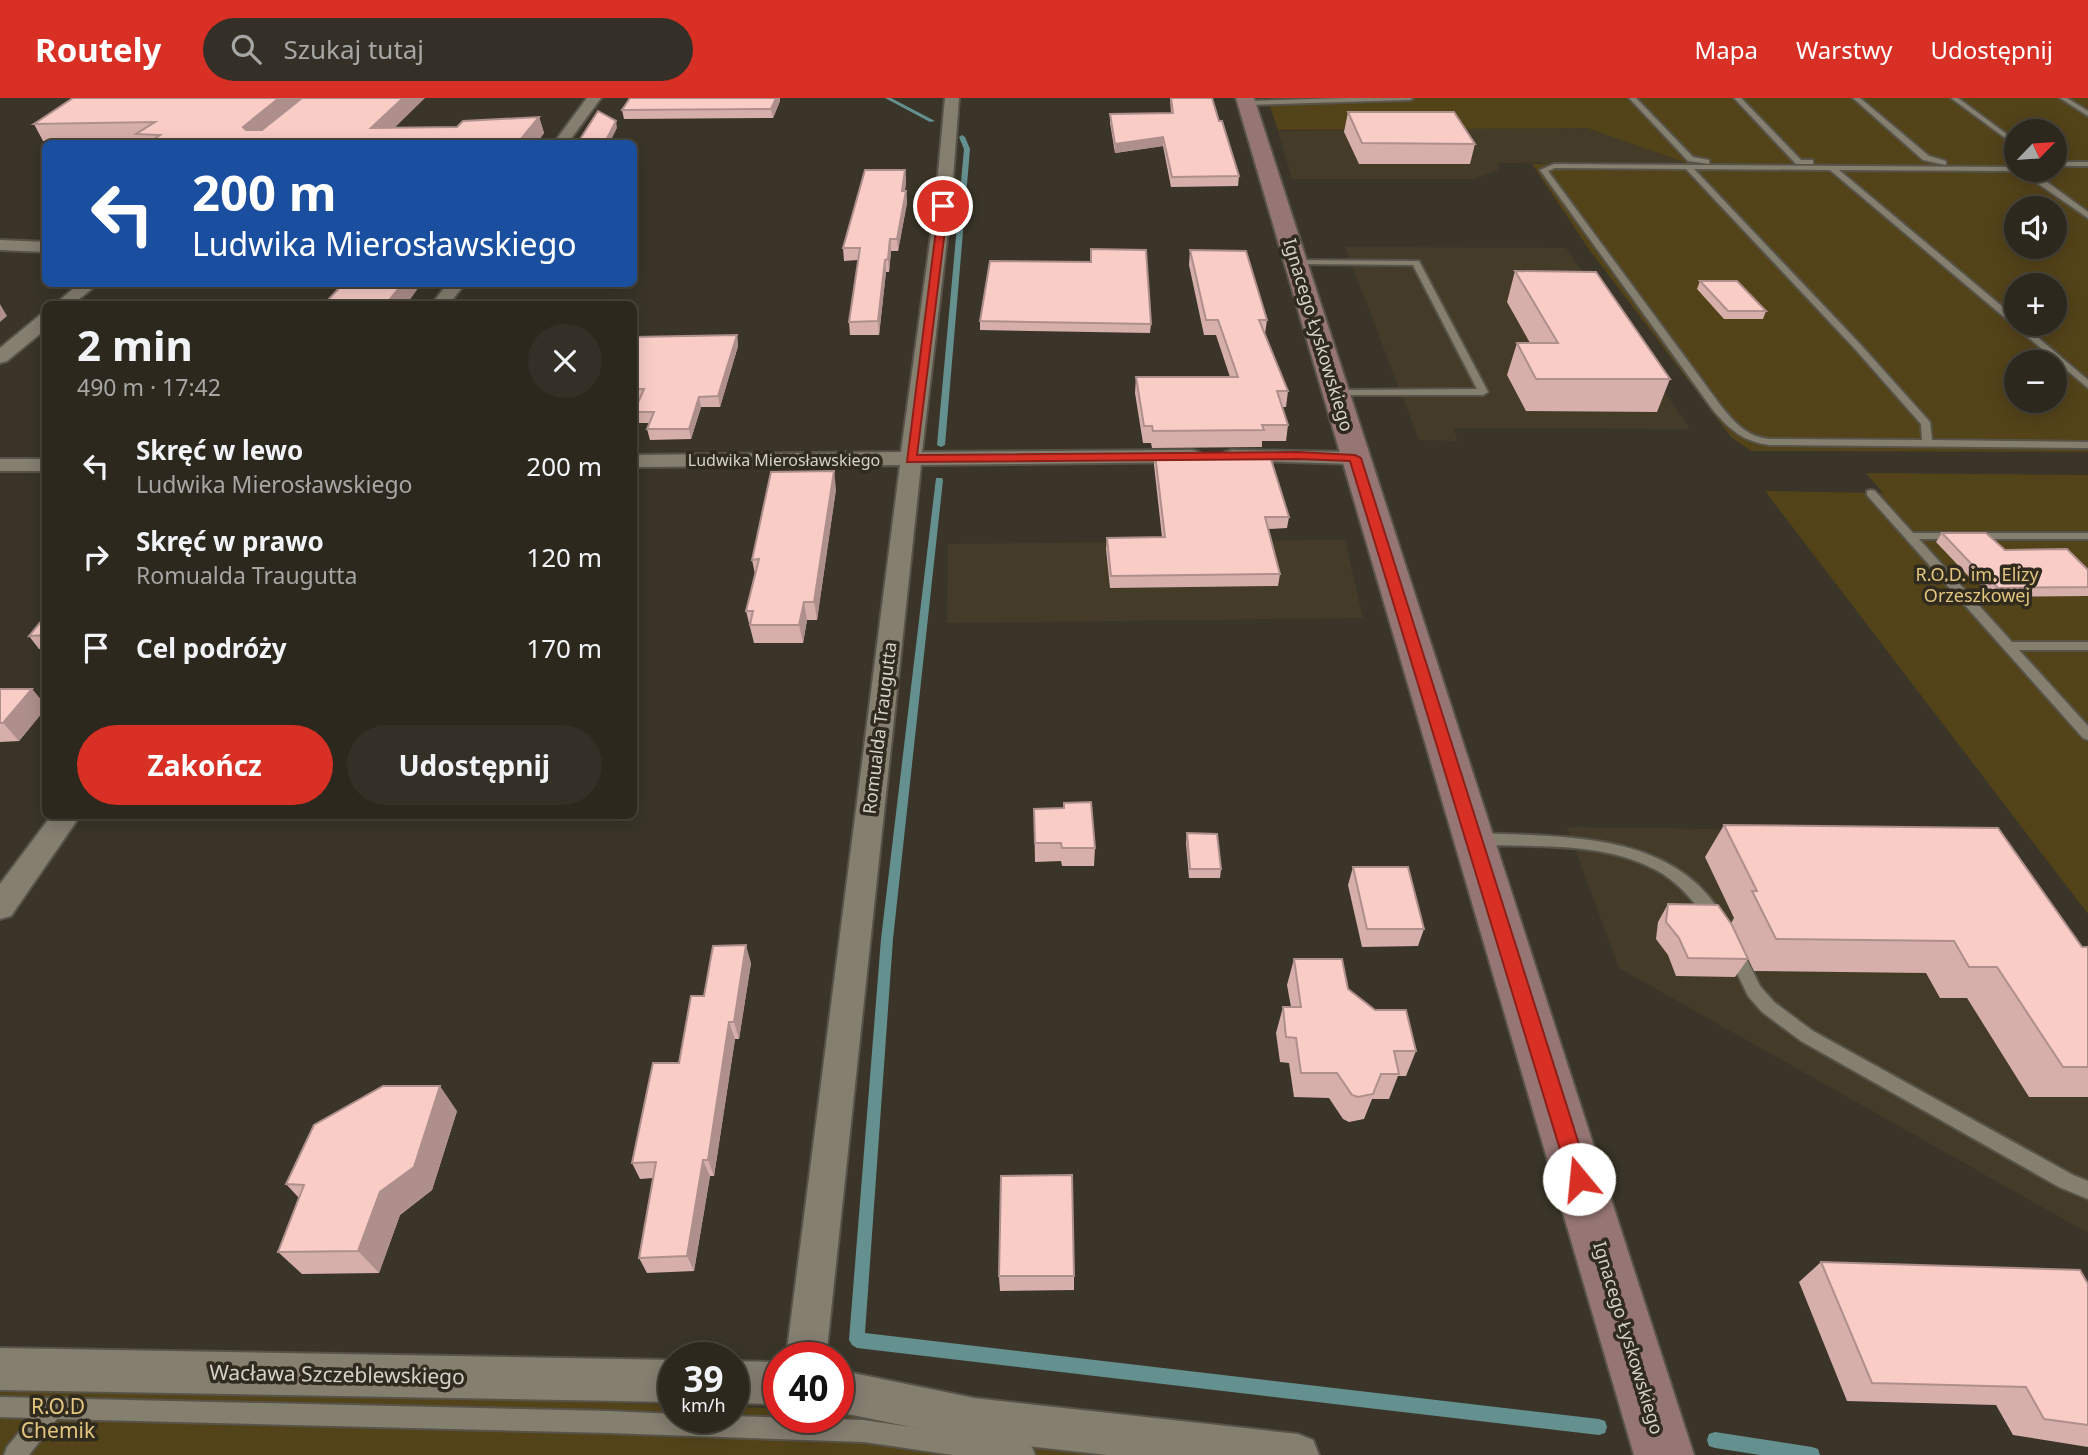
<!DOCTYPE html>
<html lang="pl">
<head>
<meta charset="utf-8">
<style>
	body { margin:0; font-family:"Noto Sans",sans-serif; background:#343027; color:#f1f3f6; height:100vh; display:flex; flex-direction:column; font-size:26px; white-space:nowrap }
	* { box-sizing:border-box; margin:0 }
	p { font-size:23px; color:#a6a6a4 }
	.icon { flex:none; width:38px; height:38px; fill:none; stroke:currentColor; stroke-width:2; stroke-linecap:round; stroke-linejoin:round }
	.map { position:relative; flex:1; overflow:hidden }
	.panel { position:absolute; left:42px; top:203px; width:595px; height:518px; display:flex; flex-direction:column; background:#2c281e; border-radius:10px; box-shadow:0 4px 18px #0003,0 0 0 2px #48443c }
	.panel>* { flex:none }
	.hud { position:absolute; left:42px; top:42px; width:595px; height:147px; border-radius:10px; box-shadow:0 4px 18px #0003,0 0 0 2px #48443c; background:#1a4fa0; color:#fff; overflow:hidden }
	.needle { width:46px; rotate:65deg }
	.controls { position:absolute; left:2004px; top:21px; display:grid; gap:14px }
	.controls a { display:grid; place-items:center; width:63px; height:63px; border-radius:50%; background:#2c281e; box-shadow:0 4px 18px #0003,0 0 0 2px #48443c; font-size:35px }
	.speed { position:absolute; left:658px; top:1244px; display:flex; gap:14px; font-size:35px; font-weight:700; text-align:center }
	.speed>* { display:grid; place-content:center; width:91px; height:91px; border-radius:50%; background:#2c281e; box-shadow:0 4px 18px #0003,0 0 0 2px #48443c; line-height:1 }
	.speed small { font-size:18px; font-weight:400 }
	.speed .limit { border:10px solid #d22; background:#fff; color:#111 }
	.pin { position:absolute; display:grid; place-items:center; width:60px; height:60px; color:#fff; margin:-30px; border:4px solid #fff; border-radius:50%; box-shadow:0 2px 7px #0007 }
	.me { position:absolute; width:77px; margin:-38px; rotate:343deg; stroke-linejoin:round; filter:drop-shadow(0 0 5px #0008) }
	.turn { display:flex; align-items:center; gap:24px; height:147px; padding:0 35px; font-size:32px }
	.turn .icon { width:91px; height:91px; stroke-width:2.5 }
	.turn b { display:block; font-size:49px; line-height:60px }
	.round { display:grid; place-items:center; flex:none; width:74px; height:74px; border-radius:37px; background:#343027 }
	.overview { display:flex; align-items:center; justify-content:space-between; height:119px; padding:0 35px }
	h1 { font-size:42px; font-weight:700; line-height:52px }
	.primary-button { display:flex; gap:14px; margin-top:auto; padding:14px 35px }
	.primary-button a { flex:1; height:80px; border-radius:42px; background:#d93025; color:#fff; font-size:28px; font-weight:700; line-height:80px; text-align:center }
	.primary-button a+a { background:#343027; color:#f1f3f6 }
	ul { padding:0; list-style:none }
	li { display:flex; align-items:center; gap:21px; height:91px; padding:0 35px }
	li div { flex:1 }
	li b { display:block; font-size:26px }
	li em { font-style:normal }
	header { display:flex; align-items:center; gap:42px; box-sizing:border-box; height:98px; padding:0 35px; background:#d93025; color:#fff }
	header strong { font-size:33px }
	nav { display:flex; gap:38px; margin-inline-start:auto; font-size:24px }
	.search { width:490px; height:63px; background:#343027; display:flex; align-items:center; gap:18px; box-sizing:border-box; padding:0 24px; border-radius:38px; color:#a6a6a4; font-size:26px }
	.map>svg:first-child { display:block }
</style>
</head>
<body>
<header>
<strong>Routely</strong>
<div class="search"><svg class="icon" aria-label="search" viewBox="0 0 24 24"><circle cx="10" cy="10" r="6"/><path d="M15 15l6 6"/></svg>Szukaj tutaj</div>
<nav><a>Mapa</a><a>Warstwy</a><a>Udostępnij</a></nav>
</header>
<div class="map">
<svg width="2088" height="1357" viewBox="0 0 2088 1357">
	<rect width="100%" height="100%" fill="#3a3528"/>
	<g fill="#443c29">
		<polygon points="1587,30 1690,66 1499,65 1498,72 1473,81 1292,81 1278,33"/>
		<polygon points="1345,149 1566,150 1690,331 1453,330 1458,343 1419,342"/>
		<polygon points="1345,442 1363,520 947,525 948,446"/>
		<polygon points="1567,729 1993,735 2088,864 2088,1135 1619,870"/>
	</g>
	<g fill="#534319" fill-rule="evenodd">
		<path d="M1272 0H2088V354L1751 353 1731 339 1588 150 1532 66 1687 65 1587 30 1278 32 1270 8 1276 7ZM2016 33H2054V72H2016ZM2016 110H2054V149H2016ZM2016 187H2054V226H2016ZM2016 264H2054V303H2016Z"/>
		<polygon points="1866,375 2088,377 2088,816 1765,393 1883,395"/>
		<polygon points="0,1284 674,1307 674,1320 733,1320 733,1309 779,1310 779,1320 838,1320 838,1316 1119,1357 0,1357"/>
	</g>
	<g fill="none" stroke-linecap="round" stroke-linejoin="round">
		<g fill="#649090" fill-rule="evenodd">
			<polygon points="885,0 891,0 935,23 930,24"/>
			<polygon points="962,37 965,39 970,51 945,347 941,349 937,347 964,51 959,39"/>
			<polygon points="936,380 942,380 943,382 893,841 865,1235 1599,1321 1605,1323 1607,1329 1605,1335 1599,1337 857,1250 852,1247 849,1242 881,841"/>
			<polygon points="1715,1334 1812,1349 1818,1351 1820,1357 1760,1357 1715,1350 1709,1348 1707,1342 1709,1336"/>
		</g>
		<defs>
			<g id="lane">
				<polygon points="1346,0 1413,0 1410,2 1247,7 1244,5 1247,3"/>
				<polygon points="1629,0 1636,0 1693,59 1709,62 1709,66 1688,63"/>
				<polygon points="1734,0 1741,0 1801,62 1813,62 1813,66 1796,66"/>
				<polygon points="1853,0 1860,0 1929,58 1946,63 1946,67 1923,62"/>
				<polygon points="1951,0 1958,0 2016,43 2016,48"/>
				<polygon points="2060,0 2067,0 2088,13 2088,18"/>
				<rect x="2054" y="64" width="34" height="4"/>
				<path d="M1554 66 2010 69 2036 76 2088 114V120L2030 80 2010 73 1839 72 2016 220V226H2022L2088 282V290L1830 72 1694 71 1861 247 1930 324 1932 342 2088 344V350L1770 347C1744 344 1730 332 1713 312L1540 72ZM1555 70 1686 71 1855 251 1921 326 1922 342 1770 341C1747 339 1735 325 1721 308L1548 73Z"/>
				<polygon points="1293,162 1419,163 1488,294 1483,297 1332,297 1330,295 1335,292 1477,291 1413,167 1296,166 1292,164"/>
				<polygon points="1871,392 1875,393 1913,435 2088,435 2088,441 1919,441 2012,544 2088,544 2088,552 2019,552 2088,628 2088,642 2083,640 1867,397 1867,393"/>
				<path d="M1478 735C1564 739 1677 733 1725 822L1723 826 1717 828 1711 826C1697 808 1683 789 1663 776 1609 743 1538 749 1478 747L1473 745 1471 741 1473 737Z"/>
				<polygon points="1734,845 1740,847 1760,888 1774,904 1813,933 2073,1077 2088,1083 2088,1101 2059,1089 1801,943 1762,914 1748,898 1726,852 1728,847"/>
				<polygon points="0,1299 609,1313 674,1316 674,1320 733,1318 864,1322 1024,1346 1032,1349 1035,1357 953,1357 864,1344 609,1335 57,1321 29,1357 4,1357 7,1349 31,1320 0,1319"/>
			</g>
			<g id="street">
				<polygon points="587,0 601,0 567,46 553,46"/>
				<polygon points="945,0 959,0 951,108 922,354 1192,352 1199,354 1202,358 1199,362 1192,364 921,367 826,1260 786,1260 900,367 634,369 634,357 901,354 935,108"/>
				<polygon points="0,142 46,144 46,154 0,152"/>
				<polygon points="79,186 98,186 73,206 55,206"/>
				<polygon points="447,186 465,186 449,206 432,206"/>
				<polygon points="46,216 46,231 7,263 0,265 0,250 40,217"/>
				<polygon points="1232,352 1355,354 1362,356 1365,360 1362,364 1355,366 1225,362 1222,358 1225,354"/>
				<rect x="0" y="361" width="46" height="12"/>
				<polygon points="51,718 80,718 11,818 0,821 0,786"/>
				<polygon points="0,1250 674,1262 674,1304 0,1292"/>
				<polygon points="733,1263 779,1264 779,1306 733,1305"/>
				<polygon points="838,1272 974,1300 1298,1336 1313,1342 1319,1357 1107,1357 974,1342 838,1314"/>
			</g>
			<polygon id="secondary" points="1236,0 1254,0 1694,1357 1634,1357"/>
		</defs>
		<use href="#lane" stroke="#575348" stroke-width="4"/>
		<use href="#street" stroke="#575348" stroke-width="4"/>
		<use href="#secondary" stroke="#575348" stroke-width="4"/>
		<use href="#lane" fill="#857f70" fill-rule="evenodd"/>
		<use href="#street" fill="#857f70" fill-rule="evenodd"/>
		<use href="#secondary" fill="#967674" fill-rule="evenodd"/>
	</g>
	<g fill="#d6afaa">
		<polygon points="73,0 394,30 457,29 539,19 544,35 536,46 141,46 139,41 43,43 34,26"/>
		<polygon points="630,0 780,0 780,3 773,20 624,21 622,12"/>
		<polygon points="1170,0 1212,0 1219,23 1239,78 1238,88 1171,89 1163,48 1115,55 1110,25 1110,16 1171,15"/>
		<polygon points="1348,14 1475,46 1470,66 1359,66 1344,34"/>
		<polygon points="905,72 906,83 905,93 906,93 907,105 898,153 891,153 889,174 886,174 879,237 850,237 849,224 858,162 844,163 843,150"/>
		<polygon points="1190,152 1267,222 1265,236 1288,293 1286,309 1282,309 1288,327 1286,343 1262,343 1262,349 1152,350 1151,345 1143,345 1135,295 1136,279 1230,279 1216,237 1204,237 1189,167"/>
		<polygon points="1515,173 1670,281 1657,314 1526,313 1507,277 1517,245 1530,245 1507,204"/>
		<polygon points="1700,183 1766,213 1763,221 1724,221 1697,191"/>
		<polygon points="980,223 1151,226 1150,235 980,232"/>
		<polygon points="737,237 738,248 720,309 701,309 691,341 650,342 647,331 650,325 637,325 634,314 640,301 634,301 634,239"/>
		<polygon points="1155,356 1289,419 1287,430 1268,431 1280,476 1278,488 1110,490 1106,451 1107,440 1162,439 1154,367"/>
		<polygon points="836,391 817,522 807,522 803,545 754,545 746,513 755,476 752,462"/>
		<polygon points="1942,435 2005,452 2088,472 2088,498 1992,499 1979,484 1974,484 1936,444"/>
		<polygon points="46,517 46,551 39,551 29,538"/>
		<polygon points="0,591 32,591 46,608 46,610 19,643 0,644"/>
		<polygon points="1034,711 1095,750 1094,768 1062,768 1061,763 1035,764"/>
		<polygon points="1724,727 2082,849 2088,849 2088,999 2029,999 1967,900 1940,900 1926,875 1754,873 1731,825 1734,820 1705,759"/>
		<polygon points="1187,735 1221,771 1220,780 1189,780 1186,745"/>
		<polygon points="1353,769 1424,831 1418,848 1362,849 1348,787"/>
		<polygon points="1668,806 1748,861 1735,879 1676,878 1668,857 1656,841 1658,824"/>
		<polygon points="1294,861 1348,891 1416,953 1406,978 1398,978 1389,1001 1372,1001 1364,1021 1349,1024 1343,1021 1329,1000 1294,999 1289,965 1280,964 1276,935 1283,909 1291,909 1287,887"/>
		<polygon points="751,865 739,941 735,941 714,1078 710,1078 694,1173 647,1175 639,1160 653,1080 640,1081 632,1065 679,965 704,898"/>
		<polygon points="457,1013 432,1092 400,1117 379,1175 302,1176 278,1154 299,1100 286,1086"/>
		<polygon points="1821,1164 2088,1186 2088,1349 2013,1337 1996,1307 1847,1303 1799,1184"/>
		<polygon points="999,1178 1074,1178 1074,1192 1000,1193"/>
	</g>
	<g fill="#ae8f8b">
		<polygon points="279,0 304,0 251,46 243,29"/>
		<polygon points="403,0 425,0 378,46 371,30"/>
		<polygon points="776,0 780,0 780,3 773,20 771,11"/>
		<polygon points="539,19 544,35 536,46 517,46"/>
		<polygon points="616,23 617,30 609,46 604,46"/>
		<polygon points="1163,39 1163,48 1115,55 1115,46"/>
		<polygon points="905,72 906,83 903,105 902,93"/>
		<polygon points="906,93 907,105 898,153 897,141"/>
		<polygon points="890,141 891,153 889,174 888,161"/>
		<polygon points="885,162 886,174 879,237 878,223"/>
		<polygon points="402,186 421,186 407,206 386,206"/>
		<polygon points="0,206 7,218 0,224"/>
		<polygon points="737,237 738,248 720,309 718,298"/>
		<polygon points="699,299 701,309 691,341 689,331"/>
		<polygon points="834,373 836,391 817,522 814,504"/>
		<polygon points="804,504 807,522 803,545 799,527"/>
		<polygon points="32,591 46,608 46,610 19,643 3,625"/>
		<polygon points="746,847 751,865 739,941 734,924"/>
		<polygon points="729,924 735,941 714,1078 708,1062"/>
		<polygon points="440,988 457,1013 432,1092 400,1117 379,1175 358,1153 380,1094"/>
		<polygon points="703,1062 710,1078 694,1173 687,1158"/>
	</g>
	<g fill="#f9ccc6" stroke="#ae8f8b" stroke-width="2">
		<polygon points="73,0 279,0 243,29 246,32 262,32 302,0 403,0 371,30 457,29 463,23 539,19 517,46 147,46 160,37 136,36 155,24 34,26"/>
		<polygon points="630,0 776,0 771,11 622,12"/>
		<polygon points="1171,0 1212,0 1219,23 1222,23 1239,78 1172,79 1163,39 1115,46 1110,16 1173,15"/>
		<polygon points="598,13 616,23 604,46 577,46"/>
		<polygon points="1348,14 1454,14 1475,46 1362,45"/>
		<polygon points="865,72 905,72 902,93 906,93 897,141 890,141 888,161 885,162 878,223 849,224 860,150 843,150"/>
		<polygon points="1091,151 1146,152 1151,226 980,223 990,163 1091,164"/>
		<polygon points="1190,152 1246,153 1267,222 1259,222 1288,293 1277,293 1288,327 1262,327 1264,332 1153,333 1152,328 1144,328 1136,279 1238,279 1218,222 1206,222"/>
		<polygon points="1515,173 1596,174 1670,281 1536,281 1517,245 1558,245"/>
		<polygon points="1700,183 1737,183 1766,213 1728,213"/>
		<polygon points="343,186 402,186 386,206 324,206"/>
		<polygon points="737,237 718,298 699,299 689,331 647,331 654,314 634,314 644,291 634,291 634,239"/>
		<polygon points="1269,355 1289,419 1265,419 1280,476 1111,478 1107,440 1165,439 1155,356"/>
		<polygon points="834,373 814,504 804,504 799,527 750,527 753,513 746,513 759,461 752,462 771,374"/>
		<polygon points="1942,435 1986,435 2005,452 2067,451 2088,472 2088,489 1998,490 1985,475 1980,475"/>
		<polygon points="46,517 46,537 29,538"/>
		<polygon points="0,591 32,591 3,625 0,625"/>
		<polygon points="1091,704 1095,750 1062,750 1061,745 1035,745 1034,711 1064,710 1064,705"/>
		<polygon points="1724,727 1998,730 2082,849 2088,849 2088,969 2063,969 1997,869 1969,869 1954,843 1776,841 1752,793 1757,793"/>
		<polygon points="1187,735 1217,736 1221,771 1190,771"/>
		<polygon points="1353,769 1408,769 1424,831 1367,831"/>
		<polygon points="1668,806 1718,807 1732,827 1748,861 1688,860 1679,840 1666,824"/>
		<polygon points="746,847 734,924 729,924 708,1062 703,1062 687,1158 639,1160 656,1064 632,1065 653,965 679,965 691,898 704,898 713,848"/>
		<polygon points="1294,861 1342,861 1348,891 1375,912 1406,912 1416,953 1394,953 1399,976 1381,976 1373,996 1358,999 1352,997 1337,975 1301,975 1296,940 1286,939 1283,909 1301,909"/>
		<polygon points="383,988 440,988 414,1069 380,1094 358,1153 278,1154 304,1087 286,1086 314,1027"/>
		<polygon points="1072,1077 1074,1178 999,1178 1001,1078"/>
		<polygon points="1821,1164 2080,1172 2088,1186 2088,1327 2044,1321 2026,1289 1872,1285"/>
	</g>
	<polygon fill="#d93025" stroke="#8d1f18" stroke-width="2" points="943,105 948,108 917,357 1298,354 1355,357 1361,360 1590,1081 1587,1088 1579,1091 1572,1088 1569,1081 1350,363 1298,361 907,364 939,108"/>
	<g text-anchor="middle" stroke-width="7" stroke-linejoin="round" paint-order="stroke">
		<g font-size="16" fill="#d5d2ca" stroke="#302b1e">
			<text x="784" y="368">Ludwika Mierosławskiego</text>
		</g>
		<g font-size="18" fill="#d5d2ca" stroke="#302b1e">
			<text transform="translate(1318 237) rotate(73)" y="6">Ignacego Łyskowskiego</text>
			<text transform="translate(880 630) rotate(-83)" y="6">Romualda Traugutta</text>
			<text transform="translate(1628 1240) rotate(73)" y="6">Ignacego Łyskowskiego</text>
		</g>
		<g font-size="18" fill="#e2c57f" stroke="#302b1e">
			<text x="1977" y="483">R.O.D. im. Elizy<tspan x="1977" dy="21">Orzeszkowej</tspan></text>
		</g>
		<g font-size="21" fill="#d5d2ca" stroke="#302b1e">
			<text transform="translate(337 1277) rotate(1)" y="7">Wacława Szczeblewskiego</text>
		</g>
		<g font-size="21" fill="#e2c57f" stroke="#302b1e">
			<text x="58" y="1316">R.O.D<tspan x="58" dy="24">Chemik</tspan></text>
		</g>
	</g>
</svg>
<div class="controls">
<a><svg class="needle" viewBox="-14 -14 28 28"><path d="M0-13l5 13h-10z" fill="#e53935"/><path d="M0 13l5-13h-10z" fill="#a6a6a4"/></svg></a>
<a><svg class="icon" aria-label="sound" viewBox="0 0 24 24"><path d="M4 9h4l5-4v14l-5-4H4zM17 9q2 3 0 6"/></svg></a>
<a>+</a>
<a>−</a>
</div>
<div class="speed"><div>39<small>km/h</small></div><div class="limit">40</div></div>
<div class="pin" style="left:943px;top:108px;background:#d93025"><svg class="icon" aria-label="arrive" viewBox="0 0 24 24"><path d="M6 21V4h12l-3 4 3 4H6"/></svg></div>
<svg class="me" style="left:1579px;top:1081px" viewBox="-20 -20 40 40"><circle r="19" fill="#fff"/><path d="M0-13L10 11 0 6-10 11z" fill="#d93025"/></svg>
<div class="hud">
<div class="turn"><svg class="icon" aria-label="left" viewBox="0 0 24 24"><path d="M17 20v-9H6M10 6l-5 5 5 5"/></svg><div><b>200 m</b>Ludwika Mierosławskiego</div></div>
</div>
<section class="panel">
<div class="overview"><div><h1>2 min</h1><p>490 m · 17:42</p></div><a class="round"><svg class="icon" aria-label="close" viewBox="0 0 24 24"><path d="M6 6l12 12M18 6L6 18"/></svg></a></div>
<ul>
<li><svg class="icon" aria-label="left" viewBox="0 0 24 24"><path d="M17 20v-9H6M10 6l-5 5 5 5"/></svg><div><b>Skręć w lewo</b><p>Ludwika Mierosławskiego</p></div><em>200 m</em></li>
<li><svg class="icon" aria-label="right" viewBox="0 0 24 24"><path d="M7 20v-9h11M14 6l5 5-5 5"/></svg><div><b>Skręć w prawo</b><p>Romualda Traugutta</p></div><em>120 m</em></li>
<li><svg class="icon" aria-label="arrive" viewBox="0 0 24 24"><path d="M6 21V4h12l-3 4 3 4H6"/></svg><div><b>Cel podróży</b></div><em>170 m</em></li>
</ul>
<div class="primary-button"><a>Zakończ</a><a>Udostępnij</a></div>
</section>
</div>
</body>
</html>
